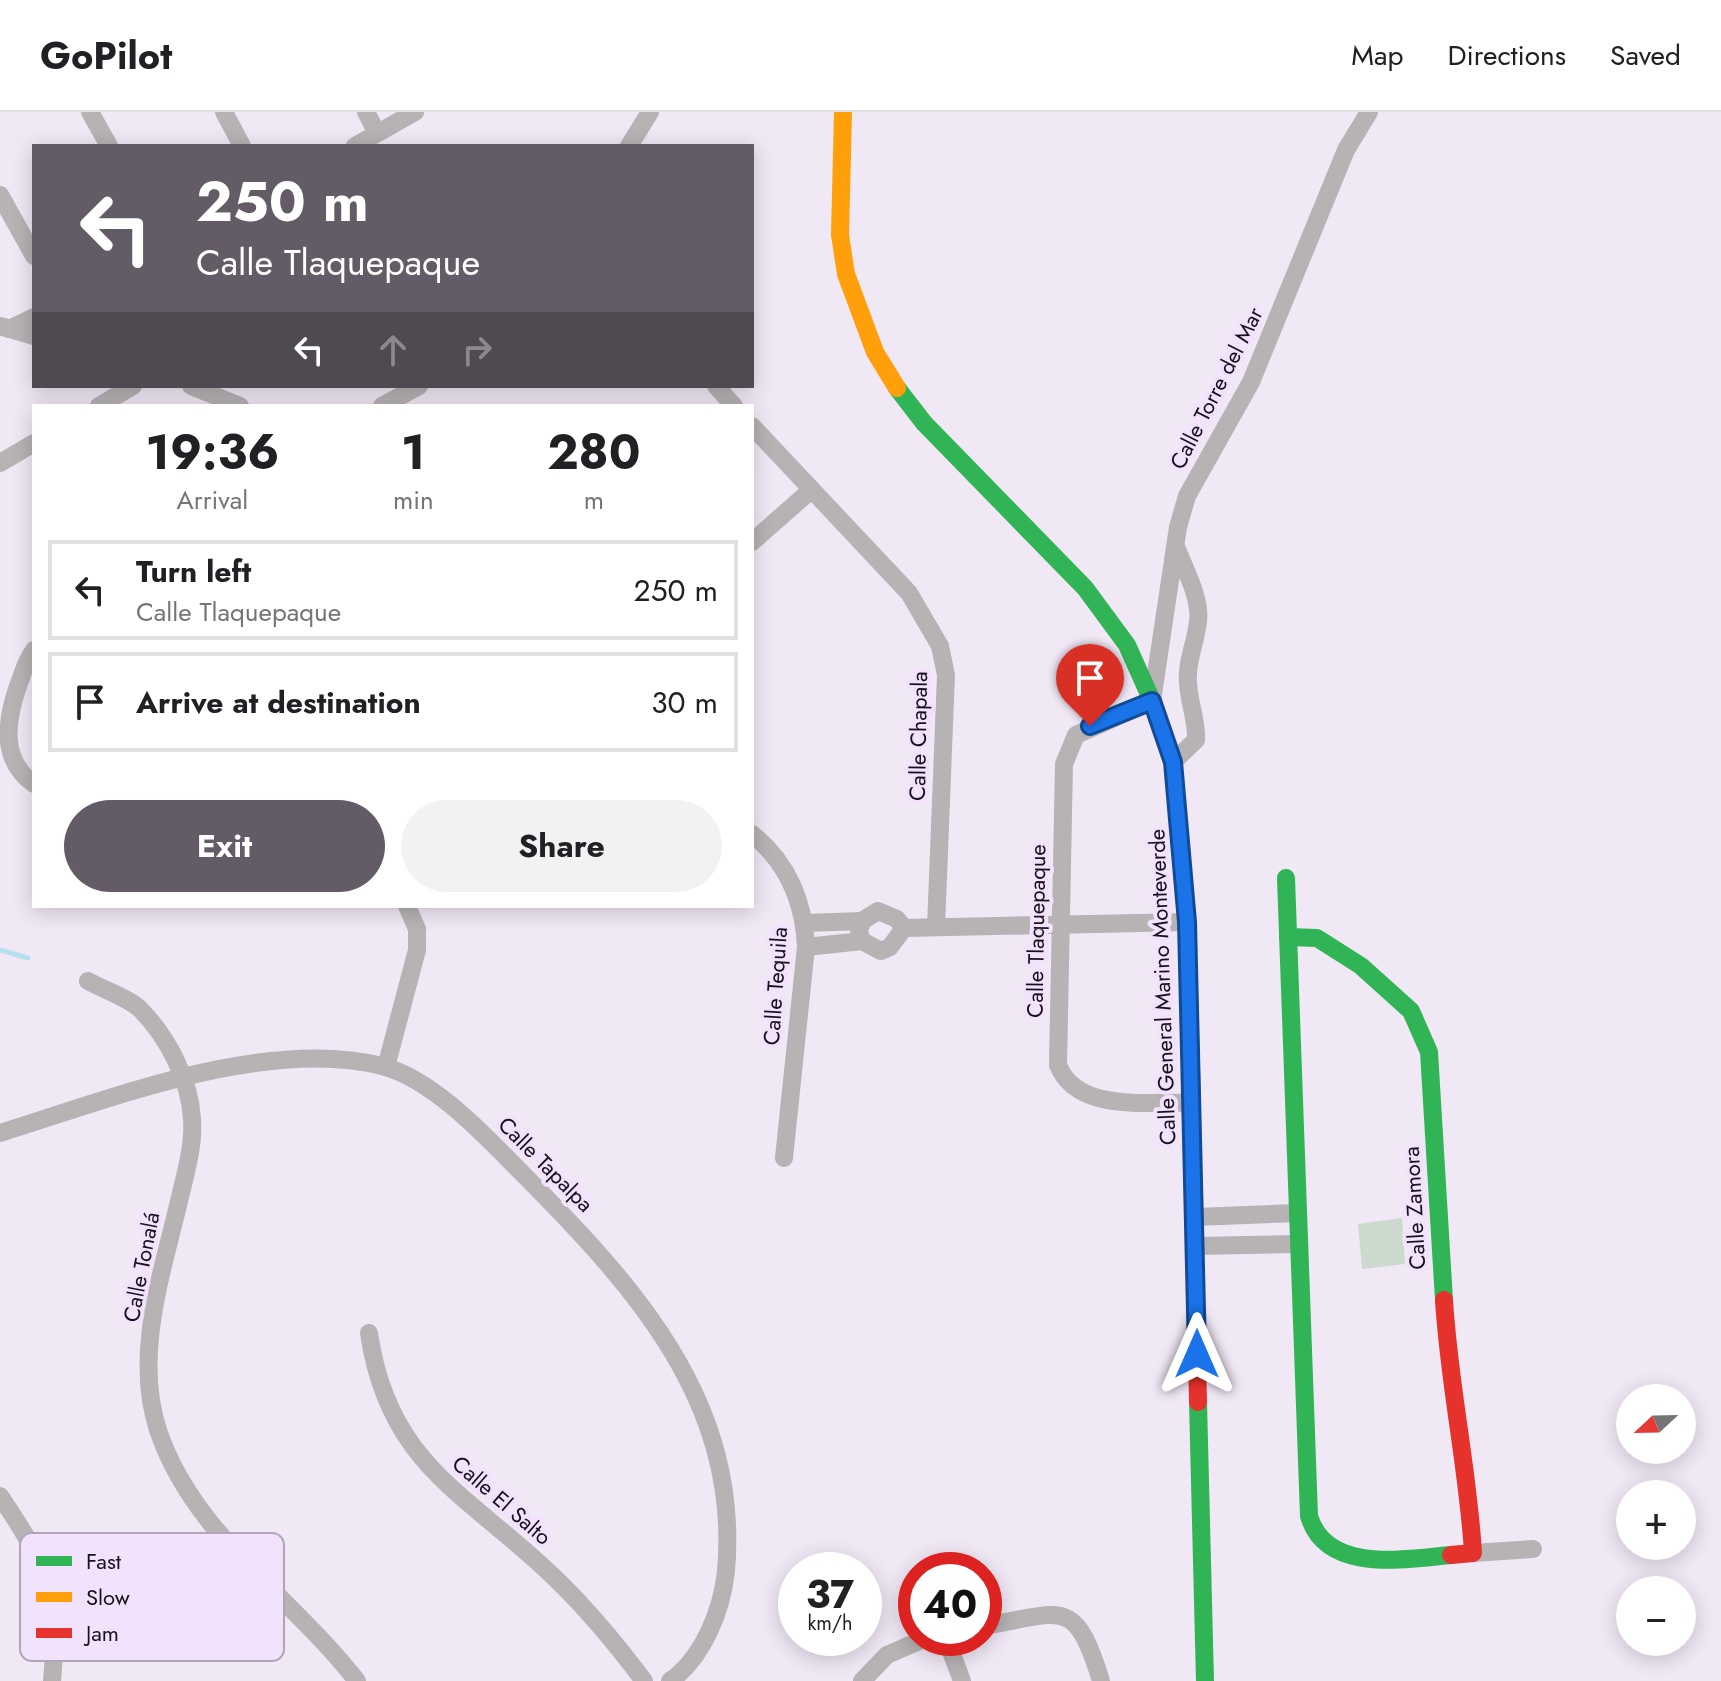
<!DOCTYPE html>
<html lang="en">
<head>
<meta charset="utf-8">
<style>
	body { margin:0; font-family:Jost,sans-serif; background:#f2f2f2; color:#202124; height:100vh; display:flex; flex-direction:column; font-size:30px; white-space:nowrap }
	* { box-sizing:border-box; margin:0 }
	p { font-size:26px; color:#757577 }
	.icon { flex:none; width:44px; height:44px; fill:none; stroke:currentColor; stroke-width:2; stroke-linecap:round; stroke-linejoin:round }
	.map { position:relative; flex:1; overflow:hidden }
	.panel { position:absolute; left:32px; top:292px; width:722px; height:504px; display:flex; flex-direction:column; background:#fff; border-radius:0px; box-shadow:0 4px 20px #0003 }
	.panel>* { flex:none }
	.hud { position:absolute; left:32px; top:32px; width:722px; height:244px; border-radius:0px; box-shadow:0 4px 20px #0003; background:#635c67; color:#fff; overflow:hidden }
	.needle { width:52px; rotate:248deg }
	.controls { position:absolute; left:1616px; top:1272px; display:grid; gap:16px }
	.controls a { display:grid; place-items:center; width:80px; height:80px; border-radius:50%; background:#fff; box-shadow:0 4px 20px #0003; font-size:40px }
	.speed { position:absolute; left:778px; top:1440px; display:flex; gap:16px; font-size:40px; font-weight:700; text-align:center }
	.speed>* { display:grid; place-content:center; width:104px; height:104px; border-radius:50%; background:#fff; box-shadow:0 4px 20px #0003; line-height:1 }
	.speed small { font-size:20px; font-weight:400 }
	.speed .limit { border:12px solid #d22; background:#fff; color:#111 }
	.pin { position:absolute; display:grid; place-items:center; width:68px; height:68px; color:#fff; margin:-82px -34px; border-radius:50% 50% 50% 0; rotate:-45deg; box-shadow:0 0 8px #0007 }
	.pin .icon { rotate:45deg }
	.me { position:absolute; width:88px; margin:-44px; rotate:0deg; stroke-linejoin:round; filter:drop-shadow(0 0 6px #0008) }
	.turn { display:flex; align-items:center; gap:28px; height:168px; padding:0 32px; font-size:36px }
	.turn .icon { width:104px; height:104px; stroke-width:2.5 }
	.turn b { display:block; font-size:56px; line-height:68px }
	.lanes { display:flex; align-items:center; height:76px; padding:0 32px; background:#0003; justify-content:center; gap:40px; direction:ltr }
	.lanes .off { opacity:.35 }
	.eta { display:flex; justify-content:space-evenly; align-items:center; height:136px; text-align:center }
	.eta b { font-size:48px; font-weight:700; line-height:56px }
	.action { display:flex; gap:16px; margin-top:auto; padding:16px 32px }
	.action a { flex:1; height:92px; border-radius:48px; background:#635c67; color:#fff; font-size:32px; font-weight:700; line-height:92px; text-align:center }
	.action a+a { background:#f2f2f2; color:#202124 }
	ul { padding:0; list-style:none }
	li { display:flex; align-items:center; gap:24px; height:100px; margin:0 16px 12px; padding:0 16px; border:4px solid #e0e0e0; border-radius:0px }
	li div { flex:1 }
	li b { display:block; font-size:30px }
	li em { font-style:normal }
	header { display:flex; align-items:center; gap:48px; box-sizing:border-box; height:112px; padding:0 40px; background:#fff; border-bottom:2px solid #e0e0e0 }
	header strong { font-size:38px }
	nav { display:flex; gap:44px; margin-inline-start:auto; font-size:28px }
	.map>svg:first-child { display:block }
</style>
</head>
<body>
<header>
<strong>GoPilot</strong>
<nav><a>Map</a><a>Directions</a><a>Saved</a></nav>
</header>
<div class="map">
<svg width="1721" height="1569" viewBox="0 0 1721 1569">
	<rect width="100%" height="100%" fill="#f1e8f6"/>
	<polygon fill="#cbdacd" points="1402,1106 1405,1152 1362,1157 1358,1112"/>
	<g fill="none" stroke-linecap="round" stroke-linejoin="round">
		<polyline stroke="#b6e0ee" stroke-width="5" points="0,838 28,846"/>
		<g stroke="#b7b2b4" stroke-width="18">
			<polyline points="90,0 109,34"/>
			<polyline points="224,0 242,34"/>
			<polyline points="366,0 377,21"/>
			<polyline points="355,34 415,0"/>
			<polyline points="629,34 650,0"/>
			<polyline points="0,83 34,144"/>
			<polyline points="0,214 34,224"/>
			<polyline points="9,217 34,205"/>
			<polyline points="191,274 240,294"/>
			<polyline points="716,274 734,294"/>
			<polyline points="99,294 133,274"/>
			<polyline points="382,294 419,274"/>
			<polyline points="752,314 909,481 940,534 946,563 936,815"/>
			<polyline points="0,351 34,331"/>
			<polyline points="752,430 810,379"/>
			<path d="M34 538C26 548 23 561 18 574 6 609 0 648 34 672"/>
			<path d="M1173 650 1196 628C1197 608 1189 591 1188 571 1186 549 1196 531 1198 509 1201 486 1185 458 1177 437"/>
			<path d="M752 722C788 751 804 790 806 835L784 1046"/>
			<polygon points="878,799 897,807 904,816 890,835 881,839 862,829 859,819 862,809"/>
			<polyline points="805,811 862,809"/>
			<polyline points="904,816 1187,810"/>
			<polyline points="806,835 862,829"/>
			<path d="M88 869C104 878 129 886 141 898 168 926 190 968 192 1007 194 1032 186 1060 180 1085 163 1159 133 1242 158 1318 193 1423 292 1485 357 1569"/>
			<polyline points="386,955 417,838 417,817 407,794"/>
			<path d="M1191 991C1147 989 1077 1001 1058 953L1064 652 1076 623 1152 589 1178 415 1187 384 1251 270 1346 38 1369 0"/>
			<path d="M0 1021C113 986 266 925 382 954 433 967 485 1024 521 1060 632 1172 741 1288 726 1459 722 1498 703 1546 670 1569"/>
			<polyline points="1195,1105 1298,1101"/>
			<polyline points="1196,1134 1299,1132"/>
			<path d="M369 1221C388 1354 470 1383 556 1467 588 1498 617 1533 644 1569"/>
			<path d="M0 1384C48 1455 60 1482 52 1569"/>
			<polyline points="1473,1441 1533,1437"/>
			<path d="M984 1514C1062 1501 1075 1483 1101 1569"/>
			<polyline points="946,1526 962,1569"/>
			<polyline points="862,1569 887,1543 926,1526"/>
		</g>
		<g stroke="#30b455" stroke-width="18">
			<polyline points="897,276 924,311 1085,476 1127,533 1152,589 1173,650 1187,810 1191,958"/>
			<path d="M1286 766 1309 1404C1326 1462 1405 1447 1451 1443"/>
			<polyline points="1288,825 1317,826 1361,854 1411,899 1429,940 1444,1188"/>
			<polyline points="1198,1290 1205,1569"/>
		</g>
		<polyline stroke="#ff9f0a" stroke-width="18" points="843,0 840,123 846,162 875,240 897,276"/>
		<g stroke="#e5322d" stroke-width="18">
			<polyline points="1191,958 1198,1290"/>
			<path d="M1444 1188C1449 1273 1468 1356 1473 1441L1451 1443"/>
		</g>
	</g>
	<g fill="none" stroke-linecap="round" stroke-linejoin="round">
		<defs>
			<polyline id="route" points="1090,614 1152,589 1173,650 1187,810 1197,1242"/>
		</defs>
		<use href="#route" stroke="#114b97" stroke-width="20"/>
		<use href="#route" stroke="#1a73e8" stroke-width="14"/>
	</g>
	<g text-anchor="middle" stroke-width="8" stroke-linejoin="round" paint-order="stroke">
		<g font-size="22" fill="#17111a" stroke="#f3e2fc">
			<text transform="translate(1216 276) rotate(-63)" y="8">Calle Torre del Mar</text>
			<text transform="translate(918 624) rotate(-89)" y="8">Calle Chapala</text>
			<text transform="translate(1036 819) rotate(-89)" y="8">Calle Tlaquepaque</text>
			<text transform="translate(775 874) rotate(-86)" y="8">Calle Tequila</text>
			<text transform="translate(1162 875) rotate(-92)" y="8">Calle General Marino Monteverde</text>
			<text transform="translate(546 1052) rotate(45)" y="8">Calle Tapalpa</text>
			<text transform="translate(1414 1096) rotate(-93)" y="8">Calle Zamora</text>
			<text transform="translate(141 1155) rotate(-79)" y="8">Calle Tonalá</text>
			<text transform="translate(502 1388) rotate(41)" y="8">Calle El Salto</text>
		</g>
	</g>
	<rect x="20" y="1421" width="264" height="128" rx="12" fill="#f3e2fc" stroke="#b1a3b8" stroke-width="2"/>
	<rect x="36" y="1444" width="36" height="10" fill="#30b455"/>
	<rect x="36" y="1480" width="36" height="10" fill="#ff9f0a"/>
	<rect x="36" y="1516" width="36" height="10" fill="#e5322d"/>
	<g font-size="22" fill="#17111a">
		<text x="86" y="1457">Fast</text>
		<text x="86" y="1493">Slow</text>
		<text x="86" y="1529">Jam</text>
	</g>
</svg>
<div class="controls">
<a><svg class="needle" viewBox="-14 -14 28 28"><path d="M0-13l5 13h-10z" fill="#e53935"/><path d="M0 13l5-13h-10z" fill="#757577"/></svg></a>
<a>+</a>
<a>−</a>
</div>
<div class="speed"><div>37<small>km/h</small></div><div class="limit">40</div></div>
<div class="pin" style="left:1090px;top:614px;background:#d93025"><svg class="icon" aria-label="arrive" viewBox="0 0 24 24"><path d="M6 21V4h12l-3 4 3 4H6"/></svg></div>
<svg class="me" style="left:1197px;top:1242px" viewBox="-20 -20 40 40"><path d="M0-17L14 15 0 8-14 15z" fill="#1a73e8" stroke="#fff" stroke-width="4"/></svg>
<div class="hud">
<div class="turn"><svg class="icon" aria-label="left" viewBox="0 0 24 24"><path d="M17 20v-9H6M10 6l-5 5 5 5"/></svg><div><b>250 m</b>Calle Tlaquepaque</div></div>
<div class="lanes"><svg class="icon" aria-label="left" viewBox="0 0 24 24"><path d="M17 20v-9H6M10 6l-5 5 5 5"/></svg><svg class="icon off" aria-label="ahead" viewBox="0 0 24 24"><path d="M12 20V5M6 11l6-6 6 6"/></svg><svg class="icon off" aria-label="right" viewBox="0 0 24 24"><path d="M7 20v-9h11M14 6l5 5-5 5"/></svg></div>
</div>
<section class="panel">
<div class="eta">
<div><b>19:36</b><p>Arrival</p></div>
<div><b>1</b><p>min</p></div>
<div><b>280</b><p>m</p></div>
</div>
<ul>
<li><svg class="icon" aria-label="left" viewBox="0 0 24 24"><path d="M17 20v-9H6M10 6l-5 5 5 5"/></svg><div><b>Turn left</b><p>Calle Tlaquepaque</p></div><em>250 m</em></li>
<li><svg class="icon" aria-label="arrive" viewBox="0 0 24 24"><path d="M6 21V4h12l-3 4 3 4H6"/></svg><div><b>Arrive at destination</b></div><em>30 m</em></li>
</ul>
<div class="action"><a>Exit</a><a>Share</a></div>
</section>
</div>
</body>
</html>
